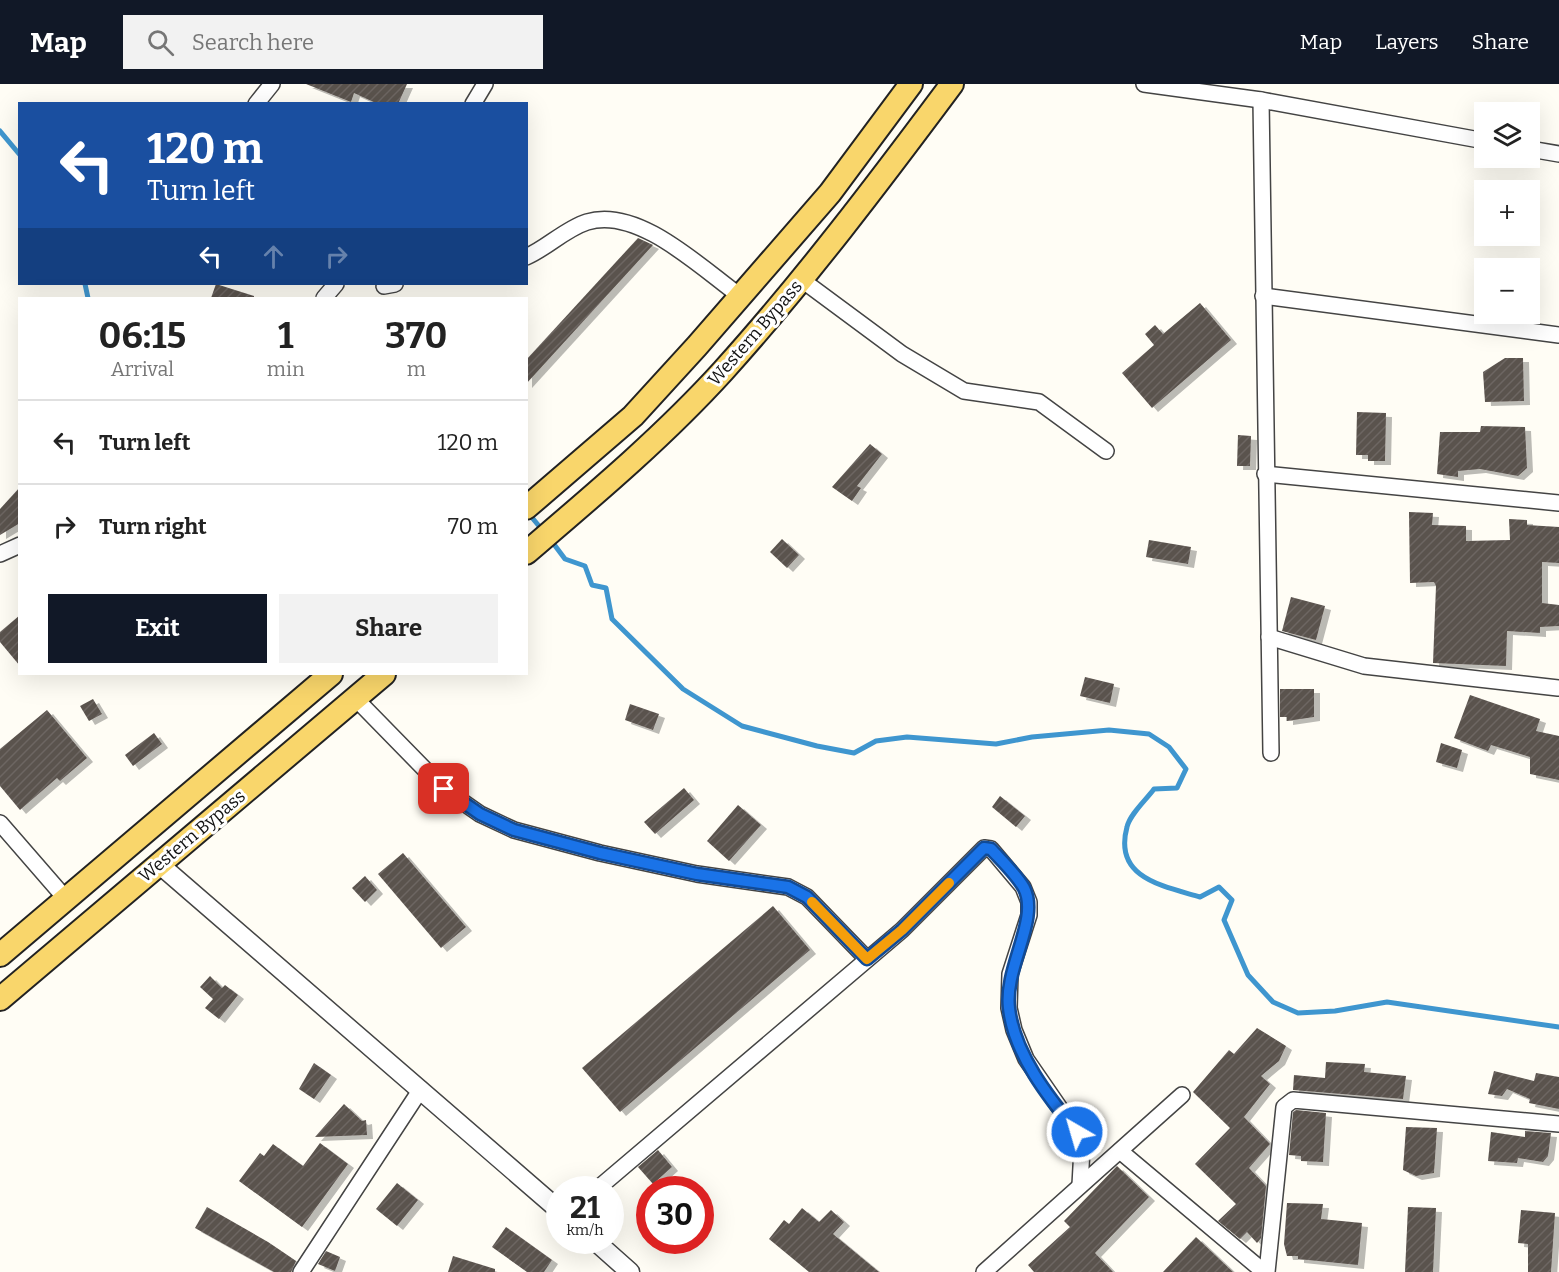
<!DOCTYPE html>
<html lang="en">
<head>
<meta charset="utf-8">
<style>
	body { margin:0; font-family:Bitter,serif; background:#f2f2f2; color:#222; height:100vh; display:flex; flex-direction:column; font-size:22px; white-space:nowrap }
	* { box-sizing:border-box; margin:0 }
	p { font-size:20px; color:#767676 }
	.icon { flex:none; width:33px; height:33px; fill:none; stroke:currentColor; stroke-width:2; stroke-linecap:round; stroke-linejoin:round }
	.map { position:relative; flex:1; overflow:hidden }
	.details { position:absolute; left:18px; top:213px; width:510px; height:378px; display:flex; flex-direction:column; background:#fff; border-radius:0px; box-shadow:0 6px 24px #0002 }
	.details>* { flex:none }
	.hud { position:absolute; left:18px; top:18px; width:510px; height:183px; border-radius:0px; box-shadow:0 6px 24px #0002; background:#1a4fa0; color:#fff; overflow:hidden }
	.controls { position:absolute; left:1474px; top:18px; display:grid; gap:12px }
	.controls a { display:grid; place-items:center; width:66px; height:66px; border-radius:0px; background:#fff; box-shadow:0 6px 24px #0002; font-size:30px }
	.speed { position:absolute; left:546px; top:1092px; display:flex; gap:12px; font-size:30px; font-weight:700; text-align:center }
	.speed>* { display:grid; place-content:center; width:78px; height:78px; border-radius:50%; background:#fff; box-shadow:0 6px 24px #0002; line-height:1 }
	.speed small { font-size:15px; font-weight:400 }
	.speed .limit { border:9px solid #d22; background:#fff; color:#111 }
	.pin { position:absolute; display:grid; place-items:center; width:51px; height:51px; color:#fff; margin:-26px; border-radius:12px; box-shadow:0 3px 9px #0006 }
	.me { position:absolute; width:66px; margin:-33px; rotate:322deg; stroke-linejoin:round; filter:drop-shadow(0 0 4px #0008) }
	.turn { display:flex; align-items:center; gap:21px; height:126px; padding:0 30px; font-size:27px }
	.turn .icon { width:78px; height:78px; stroke-width:2.5 }
	.turn b { display:block; font-size:42px; line-height:51px }
	.lanes { display:flex; align-items:center; height:57px; padding:0 30px; background:#0003; justify-content:center; gap:30px; direction:ltr }
	.lanes .off { opacity:.35 }
	.eta { display:flex; justify-content:space-evenly; align-items:center; height:102px; text-align:center }
	.eta b { font-size:36px; font-weight:700; line-height:42px }
	.primary-button { display:flex; gap:12px; margin-top:auto; padding:12px 30px }
	.primary-button a { flex:1; height:69px; border-radius:0px; background:#111827; color:#fff; font-size:24px; font-weight:700; line-height:69px; text-align:center }
	.primary-button a+a { background:#f2f2f2; color:#222 }
	ul { padding:0; list-style:none }
	li { display:flex; align-items:center; gap:18px; height:84px; padding:0 30px; border-top:2px solid #e0e0e0 }
	li div { flex:1 }
	li b { display:block; font-size:22px }
	li em { font-style:normal }
	header { display:flex; align-items:center; gap:36px; box-sizing:border-box; height:84px; padding:0 30px; background:#111827; color:#fff }
	header strong { font-size:28px }
	nav { display:flex; gap:33px; margin-inline-start:auto; font-size:21px }
	.search { width:420px; height:54px; background:#f2f2f2; display:flex; align-items:center; gap:15px; box-sizing:border-box; padding:0 21px; border-radius:0px; color:#767676; font-size:22px }
	.map>svg:first-child { display:block }
</style>
</head>
<body>
<header>
<strong>Map</strong>
<div class="search"><svg class="icon" aria-label="search" viewBox="0 0 24 24"><circle cx="10" cy="10" r="6"/><path d="M15 15l6 6"/></svg>Search here</div>
<nav><a>Map</a><a>Layers</a><a>Share</a></nav>
</header>
<div class="map">
<svg width="1559" height="1188" viewBox="0 0 1559 1188">
	<defs>
		<pattern id="building-hatch" width="6" height="6" patternUnits="userSpaceOnUse" patternTransform="scale(1.5)"><rect width="6" height="6" fill="#5a524d"/><path d="M-1 1l2-2M0 6l6-6M5 7l2-2" fill="none" stroke="#6d6662"/></pattern>
		<filter id="shadow"><feDropShadow dx="6" dy="4" stdDeviation="0" flood-color="#0004"/></filter>
	</defs>
	<rect width="100%" height="100%" fill="#fffdf5"/>
	<g fill="none" stroke-linecap="round" stroke-linejoin="round">
		<g stroke="#3f96cf" stroke-width="5">
			<polyline points="0,47 20,71"/>
			<polyline points="85,200 88,214"/>
			<polyline points="529,430 544,448"/>
			<path d="M550 455 565 475 585 482 592 501 606 504 612 535 683 605 742 642 817 662 854 669 876 657 907 653 996 660 1032 653 1109 646 1149 650 1169 663 1186 685 1177 704 1154 705C1146 716 1130 730 1127 743 1113 794 1163 802 1200 813L1219 803 1232 816 1224 836 1248 891 1273 918 1298 929 1335 927 1387 918 1559 943"/>
		</g>
	</g>
	<g fill="url(#building-hatch)" filter="url(#shadow)">
		<polygon points="306,0 407,0 398,20 378,20 354,9 351,18"/>
		<polygon points="638,154 653,161 526,300 526,276"/>
		<polygon points="216,200 254,212 254,214 211,214"/>
		<polygon points="1200,219 1231,256 1152,324 1122,289 1154,261 1145,250 1155,241 1163,250"/>
		<polygon points="1505,274 1523,274 1524,317 1485,318 1483,288"/>
		<polygon points="1357,328 1386,329 1385,377 1368,377 1368,371 1356,371"/>
		<polygon points="1481,342 1525,343 1527,384 1518,392 1480,385 1458,387 1458,393 1437,390 1440,348 1480,348"/>
		<polygon points="1238,351 1251,352 1250,382 1237,382"/>
		<polygon points="870,360 882,370 857,402 861,404 852,417 832,403"/>
		<polygon points="20,403 20,439 0,451 0,425"/>
		<polygon points="1409,428 1433,429 1432,441 1466,442 1466,457 1510,456 1509,435 1527,436 1527,441 1559,443 1559,479 1542,478 1542,519 1559,521 1559,542 1540,543 1540,549 1507,547 1506,582 1433,579 1436,502 1434,498 1410,499"/>
		<polygon points="782,455 799,471 787,484 770,468"/>
		<polygon points="1149,456 1191,463 1188,480 1146,473"/>
		<polygon points="1291,513 1325,522 1316,556 1282,547"/>
		<polygon points="20,531 20,582 0,558 0,548"/>
		<polygon points="1085,593 1114,600 1110,619 1080,612"/>
		<polygon points="1280,605 1314,605 1314,633 1287,637 1287,633 1280,633"/>
		<polygon points="1470,611 1540,635 1536,647 1559,652 1559,696 1530,690 1530,673 1491,661 1488,667 1454,654"/>
		<polygon points="93,615 102,630 89,637 80,622"/>
		<polygon points="630,620 659,630 653,646 625,636"/>
		<polygon points="47,626 87,674 60,697 57,694 20,726 0,702 0,665"/>
		<polygon points="154,649 162,660 133,682 125,671"/>
		<polygon points="1441,659 1462,666 1457,684 1436,678"/>
		<polygon points="684,704 694,716 655,750 644,738"/>
		<polygon points="1000,712 1025,732 1016,743 992,723"/>
		<polygon points="738,721 761,741 729,777 707,757"/>
		<polygon points="403,769 466,843 441,864 378,790"/>
		<polygon points="365,792 377,806 365,818 352,804"/>
		<polygon points="773,822 810,866 620,1028 582,984"/>
		<polygon points="210,892 222,904 225,901 238,911 219,935 205,924 213,915 200,903"/>
		<polygon points="1257,944 1286,962 1279,977 1261,992 1270,1000 1244,1033 1270,1060 1249,1084 1266,1102 1261,1154 1257,1159 1247,1148 1240,1155 1218,1137 1236,1120 1195,1080 1230,1044 1193,1008 1229,966 1234,970"/>
		<polygon points="1326,978 1365,980 1364,988 1406,992 1403,1015 1293,1006 1294,991 1325,994"/>
		<polygon points="314,979 331,991 314,1015 299,1005"/>
		<polygon points="1494,987 1534,997 1536,989 1559,993 1559,1025 1529,1019 1530,1015 1507,1005 1502,1012 1488,1010"/>
		<polygon points="344,1020 362,1037 366,1036 367,1051 315,1053"/>
		<polygon points="1296,1026 1326,1029 1323,1078 1301,1077 1301,1072 1289,1071 1293,1028"/>
		<polygon points="1406,1043 1437,1044 1434,1089 1416,1092 1403,1086"/>
		<polygon points="1525,1047 1551,1049 1548,1072 1543,1078 1518,1074 1517,1079 1488,1077 1491,1048 1525,1053"/>
		<polygon points="320,1059 348,1080 302,1143 239,1097 260,1069 264,1072 273,1060 303,1082"/>
		<polygon points="658,1066 672,1083 653,1100 638,1083"/>
		<polygon points="1117,1082 1149,1113 1095,1169 1113,1188 1034,1188 1028,1181 1070,1143 1064,1137"/>
		<polygon points="397,1099 418,1116 397,1142 376,1125"/>
		<polygon points="1287,1119 1323,1120 1321,1135 1362,1139 1358,1181 1298,1175 1298,1172 1287,1172 1284,1160"/>
		<polygon points="207,1123 268,1158 296,1177 291,1188 274,1188 195,1144"/>
		<polygon points="1408,1123 1436,1124 1433,1188 1405,1188"/>
		<polygon points="802,1124 819,1138 831,1126 844,1138 833,1150 879,1188 809,1188 769,1155 784,1136 789,1140"/>
		<polygon points="1521,1126 1555,1129 1551,1188 1528,1188 1528,1160 1518,1159"/>
		<polygon points="506,1143 552,1176 544,1188 527,1188 492,1163"/>
		<polygon points="1196,1153 1233,1188 1163,1188"/>
		<polygon points="326,1167 340,1173 335,1187 318,1180"/>
		<polygon points="453,1172 495,1185 495,1188 448,1188"/>
	</g>
	<g fill="none" stroke-linecap="round" stroke-linejoin="round">
		<defs>
			<g id="minor">
				<polyline points="1144,0 1261,16 1485,57"/>
				<polyline points="1261,16 1271,669"/>
				<polyline points="256,20 272,0"/>
				<polyline points="473,20 485,0"/>
				<polyline points="1530,65 1559,70"/>
				<path d="M526 173C547 164 565 145 587 138 638 122 701 184 740 212"/>
				<polyline points="802,196 902,270 964,307 1039,318 1106,367"/>
				<polyline points="384,202 395,200"/>
				<polyline points="1263,212 1559,251"/>
				<polyline points="324,214 336,200"/>
				<polyline points="1265,390 1559,419"/>
				<polyline points="0,470 20,461"/>
				<polyline points="1269,553 1364,582 1558,604"/>
				<polyline points="355,614 444,705 480,730 514,746 600,769 697,790 788,803 807,813 867,875"/>
				<polyline points="0,739 66,815"/>
				<polyline points="1120,1067 1264,1188"/>
				<polyline points="596,1106 902,846 984,764 991,765 1023,803 1029,818 1029,831 1010,890 1009,924 1014,946 1026,975 1077,1049 1082,1065 1080,1101"/>
				<polyline points="301,1188 421,1005"/>
				<polyline points="984,1188 1182,1011"/>
				<polyline points="1267,1188 1284,1023 1293,1016 1559,1040"/>
			</g>
			<g id="tertiary">
				<polyline points="159,780 560,1127"/>
				<polyline points="594,1156 630,1188"/>
			</g>
			<g id="primary">
				<polyline points="526,424 633,332 697,262 830,109 911,0"/>
				<path d="M526 469C594 411 663 353 723 287 805 196 879 98 952 0"/>
				<polyline points="0,871 331,590"/>
				<polyline points="0,915 384,590"/>
			</g>
		</defs>
		<use href="#minor" stroke="#444" stroke-width="18"/>
		<use href="#tertiary" stroke="#444" stroke-width="21"/>
		<use href="#primary" stroke="#222" stroke-width="26"/>
		<use href="#minor" stroke="#fff" stroke-width="15"/>
		<use href="#tertiary" stroke="#fff" stroke-width="18"/>
		<use href="#primary" stroke="#f9d66b" stroke-width="22"/>
	</g>
	<g fill="none" stroke-linecap="round" stroke-linejoin="round">
		<defs>
			<path id="route" d="M444 705 480 730 514 746 600 769 697 790 788 803 807 813 867 875 902 846 984 764 991 765C1002 777 1016 790 1024 804 1040 835 1004 884 1009 924 1014 970 1049 1014 1077 1048"/>
		</defs>
		<use href="#route" stroke="#114b97" stroke-width="15"/>
		<use href="#route" stroke="#1a73e8" stroke-width="10"/>
		<polyline stroke="#f59e0b" stroke-width="10" points="812,818 867,875 902,846 949,799"/>
	</g>
	<g text-anchor="middle" stroke-width="6" stroke-linejoin="round" paint-order="stroke">
		<g font-size="18" fill="#111" stroke="#fff">
			<text transform="translate(755 249) rotate(-49)" y="6">Western Bypass</text>
			<text transform="translate(192 752) rotate(-40)" y="6">Western Bypass</text>
		</g>
	</g>
</svg>
<div class="controls">
<a><svg class="icon" aria-label="layers" viewBox="0 0 24 24"><path d="M12 4l9 5-9 5-9-5zM3 14l9 5 9-5"/></svg></a>
<a>+</a>
<a>−</a>
</div>
<div class="speed"><div>21<small>km/h</small></div><div class="limit">30</div></div>
<div class="pin" style="left:444px;top:705px;background:#d93025"><svg class="icon" aria-label="arrive" viewBox="0 0 24 24"><path d="M6 21V4h12l-3 4 3 4H6"/></svg></div>
<svg class="me" style="left:1077px;top:1048px" viewBox="-20 -20 40 40"><circle r="17" fill="#1a73e8" stroke="#fff" stroke-width="3"/><path d="M0-11L8 9 0 5-8 9z" fill="#fff"/></svg>
<div class="hud">
<div class="turn"><svg class="icon" aria-label="left" viewBox="0 0 24 24"><path d="M17 20v-9H6M10 6l-5 5 5 5"/></svg><div><b>120 m</b>Turn left</div></div>
<div class="lanes"><svg class="icon" aria-label="left" viewBox="0 0 24 24"><path d="M17 20v-9H6M10 6l-5 5 5 5"/></svg><svg class="icon off" aria-label="ahead" viewBox="0 0 24 24"><path d="M12 20V5M6 11l6-6 6 6"/></svg><svg class="icon off" aria-label="right" viewBox="0 0 24 24"><path d="M7 20v-9h11M14 6l5 5-5 5"/></svg></div>
</div>
<section class="details">
<div class="eta">
<div><b>06:15</b><p>Arrival</p></div>
<div><b>1</b><p>min</p></div>
<div><b>370</b><p>m</p></div>
</div>
<ul>
<li><svg class="icon" aria-label="left" viewBox="0 0 24 24"><path d="M17 20v-9H6M10 6l-5 5 5 5"/></svg><div><b>Turn left</b></div><em>120 m</em></li>
<li><svg class="icon" aria-label="right" viewBox="0 0 24 24"><path d="M7 20v-9h11M14 6l5 5-5 5"/></svg><div><b>Turn right</b></div><em>70 m</em></li>
</ul>
<div class="primary-button"><a>Exit</a><a>Share</a></div>
</section>
</div>
</body>
</html>
